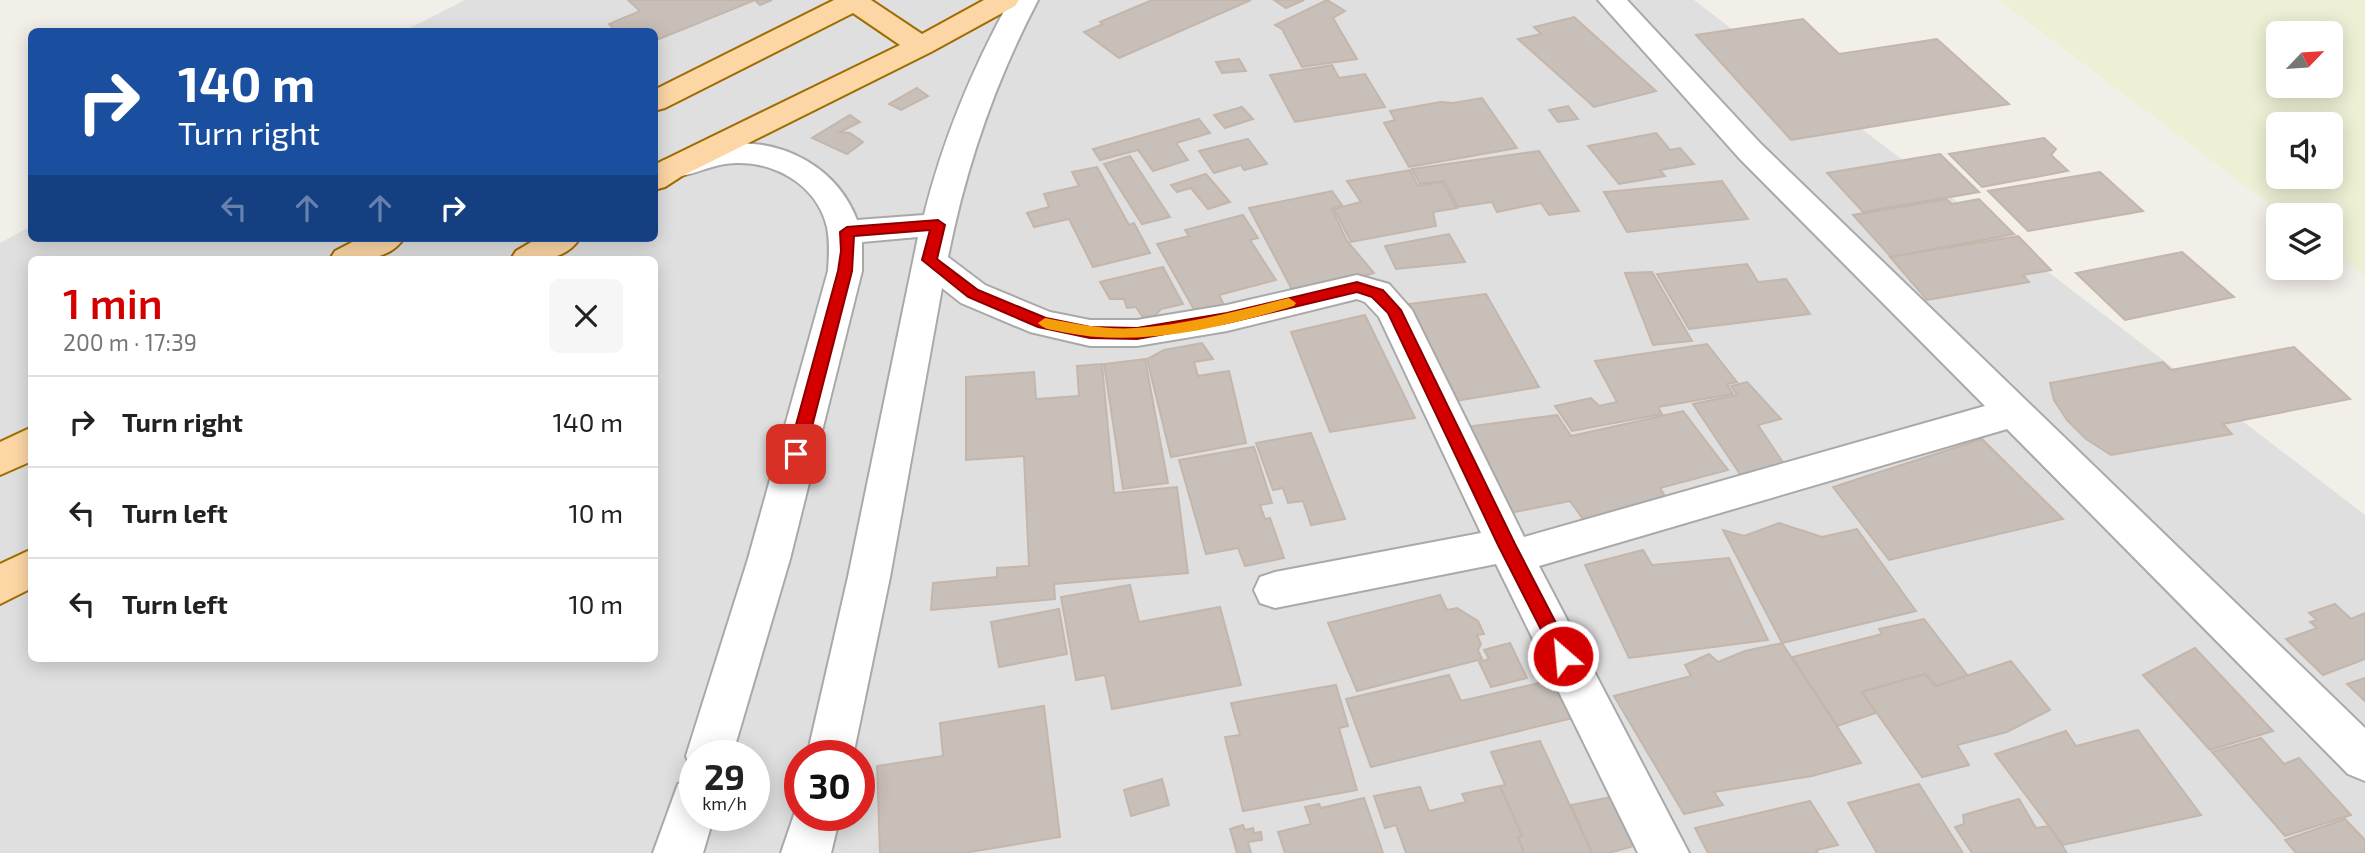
<!DOCTYPE html>
<html lang="en">
<head>
<meta charset="utf-8">
<style>
	body { margin:0; font-family:"Exo 2",sans-serif; background:#f6f6f6; color:#222; height:100vh; display:flex; flex-direction:column; font-size:26px; white-space:nowrap }
	* { box-sizing:border-box; margin:0 }
	p { font-size:23px; color:#767676 }
	.icon { flex:none; width:38px; height:38px; fill:none; stroke:currentColor; stroke-width:2; stroke-linecap:round; stroke-linejoin:round }
	.map { position:relative; flex:1; overflow:hidden }
	.side { position:absolute; left:28px; top:256px; width:630px; height:406px; display:flex; flex-direction:column; background:#fff; border-radius:10px; box-shadow:0 4px 18px #0003 }
	.side>* { flex:none }
	.guide { position:absolute; left:28px; top:28px; width:630px; height:214px; border-radius:10px; box-shadow:0 4px 18px #0003; background:#1a4fa0; color:#fff; overflow:hidden }
	.needle { width:46px; rotate:65deg }
	.fabs { position:absolute; left:2266px; top:21px; display:grid; gap:14px }
	.fabs a { display:grid; place-items:center; width:77px; height:77px; border-radius:10px; background:#fff; box-shadow:0 4px 18px #0003; font-size:35px }
	.speed { position:absolute; left:679px; top:740px; display:flex; gap:14px; font-size:35px; font-weight:700; text-align:center }
	.speed>* { display:grid; place-content:center; width:91px; height:91px; border-radius:50%; background:#fff; box-shadow:0 4px 18px #0003; line-height:1 }
	.speed small { font-size:18px; font-weight:400 }
	.speed .limit { border:10px solid #d22; background:#fff; color:#111 }
	.pin { position:absolute; display:grid; place-items:center; width:60px; height:60px; color:#fff; margin:-30px; border-radius:14px; box-shadow:0 4px 10px #0006 }
	.me { position:absolute; width:77px; margin:-38px; rotate:333deg; stroke-linejoin:round; filter:drop-shadow(0 0 5px #0008) }
	.turn { display:flex; align-items:center; gap:24px; height:147px; padding:0 35px; font-size:32px }
	.turn .icon { width:91px; height:91px; stroke-width:2.5 }
	.turn b { display:block; font-size:49px; line-height:60px }
	.lanes { display:flex; align-items:center; height:66px; padding:0 35px; background:#0003; justify-content:center; gap:35px; direction:ltr }
	.lanes .off { opacity:.35 }
	.round { display:grid; place-items:center; flex:none; width:74px; height:74px; border-radius:10px; background:#f6f6f6 }
	.headline { display:flex; align-items:center; justify-content:space-between; height:119px; padding:0 35px }
	h1 { font-size:42px; font-weight:600; line-height:52px; color:#d40000 }
	ul { padding:0; list-style:none }
	li { display:flex; align-items:center; gap:21px; height:91px; padding:0 35px; border-top:2px solid #e0e0e0 }
	li div { flex:1 }
	li b { display:block; font-size:26px }
	li em { font-style:normal }
	.map>svg:first-child { display:block }
</style>
</head>
<body>
<div class="map">
<svg width="2365" height="853" viewBox="0 0 2365 853">
	<rect width="100%" height="100%" fill="#f2efe9"/>
	<path fill="#e0dfdf" fill-rule="evenodd" d="M465 0H1694L2365 515V853H0V243L31 226 32 238H654V32L404 31ZM32 259H654V658H32ZM695 756H754V816H695ZM800 756H859V816H800Z"/>
	<path fill="#eef0d5" fill-rule="evenodd" d="M1999 0H2365V276L2331 251V215H2284ZM2278 33H2331V86H2278ZM2278 124H2331V177H2278Z"/>
	<g fill="#c7bfb8" stroke="#c4b6ab" stroke-width="2">
		<polygon points="628,0 772,0 760,5 755,0 654,41 654,32 617,32 609,24 640,11"/>
		<polygon points="1152,0 1251,0 1119,58 1084,32 1103,24 1100,22"/>
		<polygon points="1274,0 1304,0 1286,8"/>
		<polygon points="1327,0 1345,11 1333,18 1357,59 1302,67 1282,29 1275,25"/>
		<polygon points="1574,17 1656,91 1594,107 1518,39 1541,34 1534,27"/>
		<polygon points="1803,19 1839,54 1937,39 2009,104 1791,140 1696,35"/>
		<polygon points="1239,59 1246,71 1222,73 1216,62"/>
		<polygon points="1332,65 1339,78 1365,74 1385,107 1295,122 1270,75"/>
		<polygon points="917,88 928,96 901,110 889,104"/>
		<polygon points="1482,98 1517,148 1409,167 1384,123 1395,120 1390,111 1441,102 1453,103"/>
		<polygon points="1568,106 1578,119 1558,122 1549,110"/>
		<polygon points="1242,107 1253,119 1225,128 1214,115"/>
		<polygon points="850,115 860,122 840,132 850,133 863,142 847,154 812,138"/>
		<polygon points="1199,119 1210,133 1176,143 1188,160 1153,171 1138,150 1100,160 1093,149"/>
		<polygon points="1656,133 1670,150 1680,148 1694,164 1660,170 1665,176 1619,184 1588,146"/>
		<polygon points="2044,138 2056,149 2051,155 2068,171 1982,187 1949,154"/>
		<polygon points="1248,139 1267,164 1244,170 1241,165 1214,173 1199,151"/>
		<polygon points="1539,151 1579,211 1549,215 1541,203 1497,212 1492,202 1458,207 1444,181 1420,184 1412,169"/>
		<polygon points="1940,154 1979,192 1863,212 1827,173"/>
		<polygon points="1130,156 1170,217 1142,224 1104,164"/>
		<polygon points="1097,167 1129,225 1134,223 1150,253 1093,267 1069,219 1034,227 1027,213 1049,207 1044,194 1079,186 1072,172"/>
		<polygon points="1410,170 1418,186 1442,182 1457,208 1433,212 1436,226 1351,242 1334,209 1361,202 1347,181"/>
		<polygon points="2100,172 2143,211 2028,231 1988,191"/>
		<polygon points="1206,174 1230,202 1208,209 1191,188 1177,192 1171,185"/>
		<polygon points="1722,181 1748,219 1627,232 1604,192"/>
		<polygon points="1332,191 1342,205 1332,209 1347,241 1374,273 1296,297 1249,208"/>
		<polygon points="1946,199 1952,204 1979,199 2014,234 1891,257 1853,215"/>
		<polygon points="1243,215 1258,238 1250,240 1276,280 1219,295 1224,305 1196,313 1157,244 1189,236 1185,230"/>
		<polygon points="1449,234 1465,262 1396,269 1385,246"/>
		<polygon points="2018,236 2051,270 2023,275 2029,282 1927,300 1890,257"/>
		<polygon points="2182,252 2234,297 2125,320 2076,273"/>
		<polygon points="1747,264 1758,282 1786,279 1810,314 1689,329 1657,274"/>
		<polygon points="1163,267 1183,304 1161,309 1155,316 1142,316 1136,307 1127,308 1124,299 1110,299 1100,282"/>
		<polygon points="1652,272 1692,341 1653,345 1625,273"/>
		<polygon points="1486,294 1539,387 1456,401 1409,304"/>
		<polygon points="1365,315 1415,418 1330,432 1291,332"/>
		<polygon points="1202,343 1213,359 1194,362 1198,376 1229,371 1246,443 1171,457 1147,359 1164,350"/>
		<polygon points="1707,344 1737,382 1727,384 1733,394 1658,407 1662,414 1572,431 1555,406 1591,398 1599,406 1617,402 1595,361"/>
		<polygon points="2294,347 2350,399 2223,424 2232,434 2111,455 2086,439 2067,420 2054,400 2050,383 2163,362 2171,370"/>
		<polygon points="1145,359 1168,483 1123,489 1104,364"/>
		<polygon points="1102,364 1114,493 1177,487 1188,573 1054,584 1055,599 931,610 933,583 997,577 997,568 1029,566 1024,456 966,460 966,377 1034,372 1036,399 1079,396 1077,366"/>
		<polygon points="1747,382 1781,419 1758,425 1786,467 1744,480 1693,404 1737,395 1731,386"/>
		<polygon points="1683,411 1728,470 1660,488 1668,501 1588,526 1570,501 1500,515 1458,428 1557,415 1571,436"/>
		<polygon points="1311,433 1345,519 1311,525 1303,501 1288,503 1283,488 1273,490 1256,443"/>
		<polygon points="1982,439 2063,519 1889,560 1833,487"/>
		<polygon points="1254,447 1272,503 1260,505 1265,519 1270,518 1284,558 1245,566 1238,548 1206,554 1179,460"/>
		<polygon points="1779,523 1822,537 1857,529 1916,611 1782,643 1723,530 1744,536"/>
		<polygon points="1643,550 1652,565 1729,558 1768,640 1629,658 1585,565"/>
		<polygon points="1130,585 1139,622 1220,607 1241,685 1112,709 1105,675 1076,680 1061,597"/>
		<polygon points="1440,595 1447,610 1457,608 1478,621 1484,634 1477,635 1481,644 1478,650 1482,659 1357,691 1328,623"/>
		<polygon points="2335,604 2351,619 2365,613 2365,659 2323,675 2286,639 2317,628 2310,622 2317,620 2309,613"/>
		<polygon points="1059,609 1067,654 999,667 991,622"/>
		<polygon points="1924,619 1968,676 1936,686 1925,674 1862,692 1876,713 1837,726 1792,657 1882,634 1879,629"/>
		<polygon points="1510,643 1527,678 1491,687 1479,662 1489,659 1484,650"/>
		<polygon points="1782,643 1861,763 1812,776 1714,792 1723,805 1684,814 1614,696 1691,676 1685,665 1709,654 1718,662 1745,651"/>
		<polygon points="2195,648 2273,731 2210,750 2143,675"/>
		<polygon points="2011,661 2050,710 2007,732 1957,745 1969,765 1922,777 1862,692 1925,674 1936,686"/>
		<polygon points="1449,675 1461,701 1561,678 1581,716 1371,767 1346,699"/>
		<polygon points="2365,678 2365,701 2347,684"/>
		<polygon points="1336,685 1348,726 1339,728 1357,790 1243,811 1225,737 1240,735 1231,703"/>
		<polygon points="1044,706 1060,837 964,853 880,853 877,766 943,756 940,723"/>
		<polygon points="2138,730 2201,815 2063,845 1995,754 2066,731 2076,746"/>
		<polygon points="2261,738 2284,764 2299,758 2351,815 2285,836 2212,752"/>
		<polygon points="1540,741 1592,853 1524,853 1518,837 1522,836 1500,786 1505,785 1491,752"/>
		<polygon points="1162,779 1169,805 1131,816 1124,790"/>
		<polygon points="1919,784 1963,853 1877,853 1848,803"/>
		<polygon points="1500,786 1522,836 1518,837 1524,853 1406,853 1396,825 1385,828 1374,796 1420,787 1429,811 1466,802 1462,794"/>
		<polygon points="1622,795 1644,843 1609,853 1592,853 1571,805"/>
		<polygon points="1364,798 1383,853 1285,853 1278,832 1311,824 1305,807 1319,804 1321,808"/>
		<polygon points="2019,799 2036,828 2049,826 2067,853 1972,853 1955,827 1964,824 1963,815"/>
		<polygon points="1810,801 1838,845 1816,850 1818,853 1708,853 1695,828"/>
		<polygon points="2345,819 2365,840 2365,853 2296,853 2285,840"/>
		<polygon points="1243,825 1245,830 1253,828 1254,833 1261,832 1262,840 1248,842 1251,853 1237,853 1230,829"/>
	</g>
	<g fill="none" stroke-linecap="round" stroke-linejoin="round">
		<defs>
			<g id="minor">
				<path d="M1010 0H1038C995 82 966 166 948 257L985 285 1050 312 1090 320H1137L1227 305 1357 275 1389 284 1412 310 1524 537 1985 406 1739 158 1598 0H1627L1761 144 2365 728V781L2348 774 2007 429 1539 566 1689 853H1638L1496 564 1275 608 1260 603 1254 590 1260 577 1275 572 1481 533 1379 317 1365 302 1357 299 1227 331 1137 346H1090L1030 332 961 303 942 288 890 577 853 756H807L848 577 918 237 862 242V271L790 559 732 756H695V772L692 771 686 756 748 559 828 271C829 256 830 242 827 227 816 182 769 158 725 164 704 167 683 181 662 175L657 168 662 161C684 154 707 146 731 144 785 139 838 169 857 220L924 215C943 139 972 69 1010 0Z"/>
				<polygon points="695,778 695,816 714,816 703,853 653,853 678,784"/>
				<polygon points="799,800 800,816 840,816 831,853 781,853"/>
			</g>
			<g id="major">
				<polygon points="834,0 871,0 922,34 984,0 1019,0 1015,6 931,52 682,176 665,187 654,190 654,165 660,162 900,45 853,13 665,108 654,111 654,90"/>
				<path d="M360 238H404C388 263 356 259 330 259L335 251Z"/>
				<path d="M538 238H580C564 263 537 259 511 259L516 251Z"/>
				<polygon points="32,427 32,461 0,475 0,442"/>
				<polygon points="32,549 32,588 0,604 0,564"/>
			</g>
		</defs>
		<use href="#minor" stroke="#a9a9a9" stroke-width="4"/>
		<use href="#major" stroke="#a06b00" stroke-width="4"/>
		<use href="#minor" fill="#fff" fill-rule="evenodd"/>
		<use href="#major" fill="#fcd6a4" fill-rule="evenodd"/>
	</g>
	<polygon fill="#d40000" stroke="#8a0000" stroke-width="2" points="938,220 945,225 937,259 978,290 1046,318 1090,327 1137,328 1227,313 1357,282 1383,290 1401,310 1515,544 1570,650 1572,656 1570,661 1563,664 1557,661 1498,545 1388,313 1372,297 1357,292 1227,323 1137,339 1090,338 1038,327 968,297 922,260 930,230 854,236 852,271 805,454 796,460 791,459 788,454 838,271 841,251 840,232 847,227"/>
	<path fill="#f59e0b" d="M1289 298 1296 303 1294 306C1220 328 1139 348 1062 332 1054 330 1044 330 1038 323L1045 318C1076 324 1105 330 1136 328 1187 325 1240 310 1289 298Z"/>
</svg>
<div class="fabs">
<a><svg class="needle" viewBox="-14 -14 28 28"><path d="M0-13l5 13h-10z" fill="#e53935"/><path d="M0 13l5-13h-10z" fill="#767676"/></svg></a>
<a><svg class="icon" aria-label="sound" viewBox="0 0 24 24"><path d="M4 9h4l5-4v14l-5-4H4zM17 9q2 3 0 6"/></svg></a>
<a><svg class="icon" aria-label="layers" viewBox="0 0 24 24"><path d="M12 4l9 5-9 5-9-5zM3 14l9 5 9-5"/></svg></a>
</div>
<div class="speed"><div>29<small>km/h</small></div><div class="limit">30</div></div>
<div class="pin" style="left:796px;top:454px;background:#d93025"><svg class="icon" aria-label="arrive" viewBox="0 0 24 24"><path d="M6 21V4h12l-3 4 3 4H6"/></svg></div>
<svg class="me" style="left:1563px;top:656px" viewBox="-20 -20 40 40"><circle r="17" fill="#d40000" stroke="#fff" stroke-width="3"/><path d="M0-11L8 9 0 5-8 9z" fill="#fff"/></svg>
<div class="guide">
<div class="turn"><svg class="icon" aria-label="right" viewBox="0 0 24 24"><path d="M7 20v-9h11M14 6l5 5-5 5"/></svg><div><b>140 m</b>Turn right</div></div>
<div class="lanes"><svg class="icon off" aria-label="left" viewBox="0 0 24 24"><path d="M17 20v-9H6M10 6l-5 5 5 5"/></svg><svg class="icon off" aria-label="ahead" viewBox="0 0 24 24"><path d="M12 20V5M6 11l6-6 6 6"/></svg><svg class="icon off" aria-label="ahead" viewBox="0 0 24 24"><path d="M12 20V5M6 11l6-6 6 6"/></svg><svg class="icon" aria-label="right" viewBox="0 0 24 24"><path d="M7 20v-9h11M14 6l5 5-5 5"/></svg></div>
</div>
<section class="side">
<div class="headline"><div><h1>1 min</h1><p>200 m · 17:39</p></div><a class="round"><svg class="icon" aria-label="close" viewBox="0 0 24 24"><path d="M6 6l12 12M18 6L6 18"/></svg></a></div>
<ul>
<li><svg class="icon" aria-label="right" viewBox="0 0 24 24"><path d="M7 20v-9h11M14 6l5 5-5 5"/></svg><div><b>Turn right</b></div><em>140 m</em></li>
<li><svg class="icon" aria-label="left" viewBox="0 0 24 24"><path d="M17 20v-9H6M10 6l-5 5 5 5"/></svg><div><b>Turn left</b></div><em>10 m</em></li>
<li><svg class="icon" aria-label="left" viewBox="0 0 24 24"><path d="M17 20v-9H6M10 6l-5 5 5 5"/></svg><div><b>Turn left</b></div><em>10 m</em></li>
</ul>
</section>
</div>
</body>
</html>
